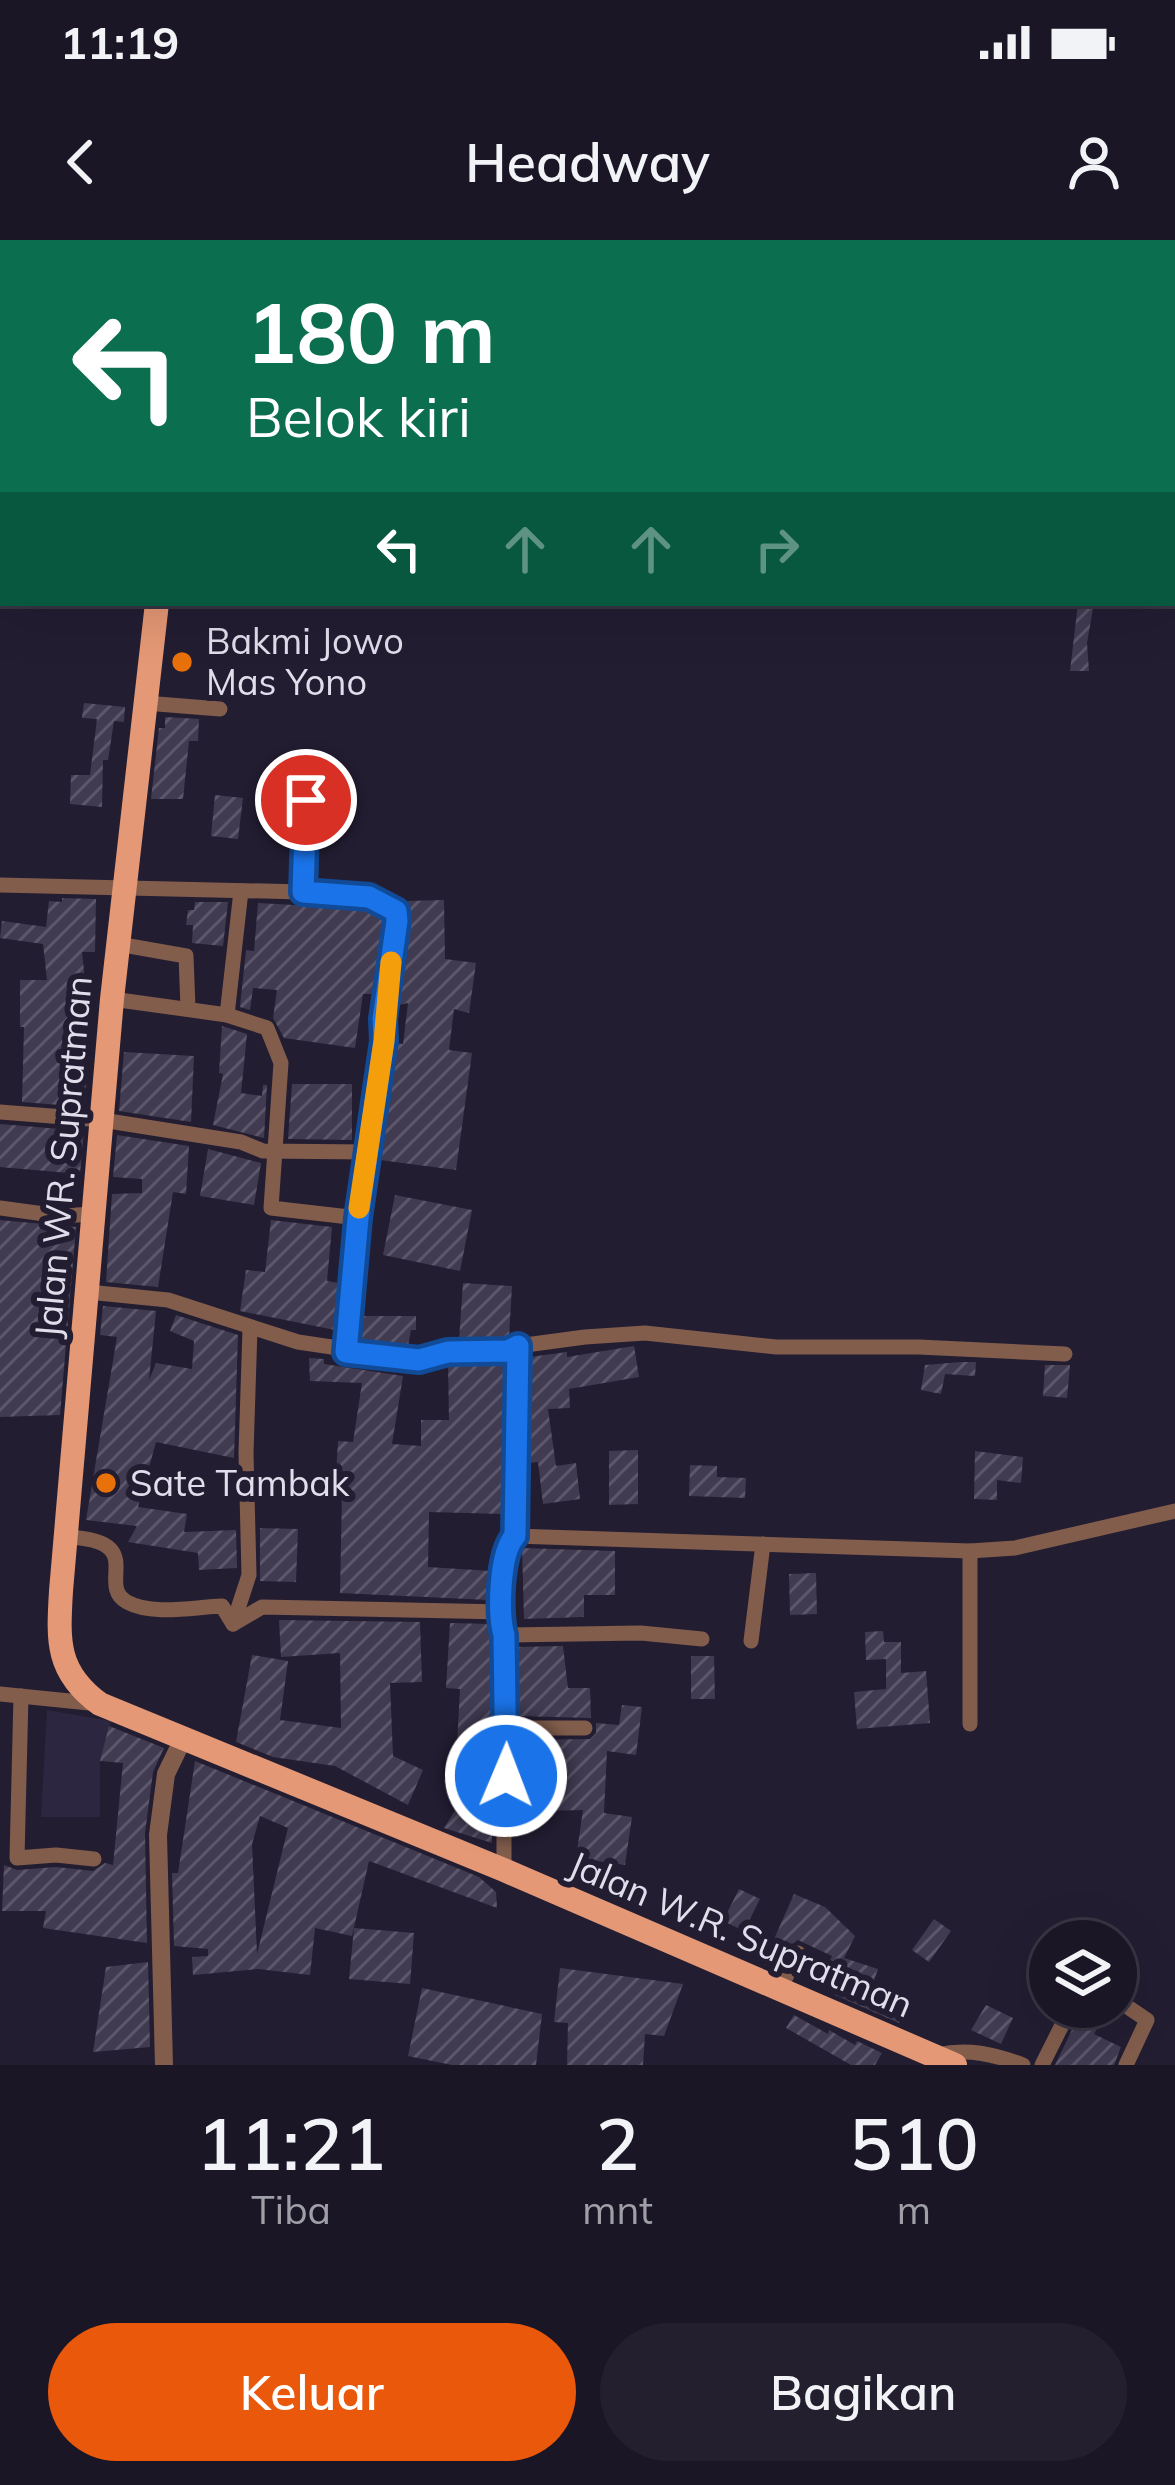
<!DOCTYPE html>
<html lang="id">
<head>
<meta charset="utf-8">
<style>
	body { margin:0; font-family:Mulish,sans-serif; background:#231f2e; color:#f1f3f6; height:100vh; display:flex; flex-direction:column; font-size:45px; white-space:nowrap }
	* { box-sizing:border-box; margin:0 }
	p { font-size:39px; color:#9f9fa7 }
	.icon { flex:none; width:66px; height:66px; fill:none; stroke:currentColor; stroke-width:2; stroke-linecap:round; stroke-linejoin:round }
	.map { position:relative; height:1825px; overflow:hidden }
	.side { display:flex; flex-direction:column; background:#1a1626; flex:1 }
	.side>* { flex:none }
	.hud { position:absolute; left:0px; top:0px; width:1176px; height:366px; box-shadow:0 12px 48px #0002,0 0 0 3px #383543; background:#0b6e4f; color:#fff; overflow:hidden }
	.tools { position:absolute; left:1029px; top:1680px; display:grid; gap:24px }
	.tools a { display:grid; place-items:center; width:108px; height:108px; border-radius:50%; background:#1a1626; box-shadow:0 12px 48px #0002,0 0 0 3px #383543; font-size:60px }
	.pin { position:absolute; display:grid; place-items:center; width:102px; height:102px; color:#fff; margin:-51px; border:6px solid #fff; border-radius:50%; box-shadow:0 3px 12px #0007 }
	.me { position:absolute; width:132px; margin:-66px; rotate:1deg; stroke-linejoin:round; filter:drop-shadow(0 0 9px #0008) }
	.turn { display:flex; align-items:center; gap:42px; height:252px; padding:0 48px; font-size:54px }
	.turn .icon { width:156px; height:156px; stroke-width:2.5 }
	.turn b { display:block; font-size:84px; line-height:102px }
	.lanes { display:flex; align-items:center; height:114px; padding:0 48px; background:#0003; justify-content:center; gap:60px; direction:ltr }
	.lanes .off { opacity:.35 }
	.eta { display:flex; justify-content:space-evenly; align-items:center; height:204px; text-align:center }
	.eta b { font-size:72px; font-weight:600; line-height:84px }
	.button { display:flex; gap:24px; margin-top:auto; padding:24px 48px }
	.button a { flex:1; height:138px; border-radius:72px; background:#ea580c; color:#fff; font-size:48px; font-weight:600; line-height:138px; text-align:center }
	.button a+a { background:#231f2e; color:#f1f3f6 }
	.status { display:flex; justify-content:space-between; align-items:center; height:84px; padding:0 60px; background:#1a1626; direction:ltr }
	.status svg { height:33px; fill:currentColor }
	header { display:flex; justify-content:space-between; align-items:center; height:156px; padding:0 48px; background:#1a1626; font-size:54px; font-weight:600 }
	.map>svg:first-child { display:block }
</style>
</head>
<body>
<div class="status"><b>11:19</b><svg viewBox="0 0 49 12"><path d="M0 12V9h3v3zM5 12V6h3v6zM10 12V3h3v9zM15 12V0h3v12zM26 1h20v11H26zM47 4h2v5h-2z"/></svg></div>
<header><svg class="icon" aria-label="back" viewBox="0 0 24 24"><path d="M15 5l-7 7 7 7"/></svg>Headway<svg class="icon" aria-label="person" viewBox="0 0 24 24"><circle cx="12" cy="8" r="4"/><path d="M4 21q1-7 8-7t8 7"/></svg></header>
<div class="map">
<svg width="1175" height="1825" viewBox="0 0 1175 1825">
	<defs>
		<pattern id="building-hatch" width="6" height="6" patternUnits="userSpaceOnUse" patternTransform="scale(3)"><rect width="6" height="6" fill="#413b52"/><path d="M-1 1l2-2M0 6l6-6M5 7l2-2" fill="none" stroke="#5c576b"/></pattern>
	</defs>
	<rect width="100%" height="100%" fill="#231d32"/>
	<polygon fill="#2d2640" points="47,1470 111,1481 100,1521 100,1577 41,1577"/>
	<g fill="url(#building-hatch)" fill-rule="evenodd">
		<polygon points="1078,363 1094,363 1087,403 1089,431 1070,431"/>
		<polygon points="84,463 125,467 124,482 114,481 108,520 103,520 102,567 70,564 71,535 90,535 97,479 82,478"/>
		<polygon points="165,477 199,479 198,501 189,501 183,559 151,559 159,488 165,488"/>
		<polygon points="215,555 243,558 238,599 211,596"/>
		<polygon points="62,658 96,659 95,712 82,712 85,740 92,740 85,867 22,862 24,787 20,787 20,740 47,740 43,704 0,698 2,681 46,687 49,661 62,662"/>
		<polygon points="444,660 445,719 476,723 469,773 454,769 449,810 472,813 456,930 380,920 396,803 403,804 408,763 399,765 406,665 408,661"/>
		<polygon points="195,662 228,662 223,706 192,703 193,685 186,685 188,670 194,670"/>
		<polygon points="258,663 366,669 383,678 375,754 363,754 355,808 284,798 273,778 277,750 253,748 250,770 240,767 246,710 254,711"/>
		<polygon points="222,786 247,794 241,853 262,856 263,845 267,845 264,898 213,885 223,834 219,833"/>
		<polygon points="124,812 194,816 191,882 119,871"/>
		<polygon points="292,844 352,844 352,900 288,899"/>
		<polygon points="0,884 84,891 80,934 0,927"/>
		<polygon points="117,895 189,906 186,954 173,952 158,1047 106,1042 112,954 142,953 142,939 113,937"/>
		<polygon points="208,909 261,923 254,965 200,956"/>
		<polygon points="395,955 472,970 460,1031 383,1015"/>
		<polygon points="0,980 76,987 60,1175 0,1177"/>
		<polygon points="271,980 332,987 327,1041 339,1043 335,1090 240,1071 246,1030 265,1032"/>
		<polygon points="463,1043 512,1046 509,1097 459,1100"/>
		<polygon points="103,1066 156,1071 149,1140 156,1123 192,1129 194,1101 170,1091 176,1075 238,1095 234,1218 156,1202 138,1267 187,1274 184,1292 236,1290 237,1328 199,1330 198,1313 128,1302 137,1286 86,1280 117,1097 100,1095"/>
		<polygon points="359,1076 416,1076 416,1090 411,1090 408,1106 358,1099"/>
		<polygon points="634,1106 639,1137 569,1149 570,1168 548,1169 556,1226 576,1223 580,1259 543,1264 538,1222 528,1223 530,1117 567,1112 567,1117"/>
		<polygon points="309,1118 324,1119 324,1124 403,1136 392,1204 421,1206 421,1180 449,1180 448,1124 506,1123 503,1274 429,1272 428,1327 491,1331 489,1360 340,1353 342,1254 335,1253 338,1201 353,1202 362,1143 310,1141"/>
		<polygon points="961,1122 976,1122 975,1136 945,1134 941,1154 921,1150 925,1125"/>
		<polygon points="1045,1125 1070,1125 1067,1158 1043,1156"/>
		<polygon points="638,1210 638,1264 609,1265 609,1211"/>
		<polygon points="975,1211 1023,1217 1021,1243 997,1240 997,1260 974,1259"/>
		<polygon points="690,1225 717,1226 717,1237 746,1238 745,1258 689,1256"/>
		<polygon points="260,1288 298,1289 296,1342 260,1341"/>
		<polygon points="522,1308 615,1311 615,1355 584,1355 584,1377 524,1379"/>
		<polygon points="816,1333 817,1374 790,1375 789,1334"/>
		<polygon points="279,1380 420,1382 422,1442 390,1443 393,1516 423,1530 408,1565 335,1526 273,1517 236,1502 252,1415 288,1421 280,1480 341,1488 340,1413 281,1417"/>
		<polygon points="450,1383 490,1384 492,1506 457,1504 460,1449 446,1448"/>
		<polygon points="883,1391 884,1402 901,1402 901,1433 926,1431 930,1483 857,1489 854,1452 886,1449 886,1419 866,1420 865,1392"/>
		<polygon points="563,1406 568,1448 590,1448 591,1478 516,1476 516,1407"/>
		<polygon points="691,1416 714,1416 715,1459 691,1459"/>
		<polygon points="622,1465 642,1467 636,1515 607,1511 604,1573 632,1577 625,1625 576,1618 583,1570 543,1571 545,1514 516,1511 516,1500 590,1499 596,1493 596,1483 619,1485"/>
		<polygon points="109,1486 164,1508 153,1532 145,1593 147,1703 43,1688 46,1671 2,1671 4,1625 17,1630 56,1627 93,1631 105,1623 113,1625 123,1523 100,1521"/>
		<path d="M195 1521 479 1637 496 1652 497 1668 369 1621 352 1696 315 1688 310 1735 258 1729 193 1735 192 1717 208 1716V1709L174 1706 172 1633H178ZM260 1576 288 1588 257 1714 252 1604Z"/>
		<polygon points="480,1531 492,1535 492,1603 444,1588"/>
		<polygon points="739,1649 760,1659 744,1691 723,1681"/>
		<polygon points="794,1654 825,1667 855,1696 844,1718 878,1729 872,1746 883,1750 880,1756 908,1767 899,1783 833,1754 835,1750 819,1743 832,1716 798,1700 788,1707 776,1729 763,1724"/>
		<polygon points="934,1679 951,1691 929,1722 912,1710"/>
		<polygon points="354,1688 414,1693 410,1744 349,1739"/>
		<polygon points="148,1722 150,1807 93,1812 106,1727"/>
		<polygon points="560,1728 683,1744 664,1796 645,1794 643,1825 567,1825 568,1783 554,1782"/>
		<polygon points="422,1748 542,1774 536,1825 452,1825 408,1816"/>
		<polygon points="986,1765 1013,1778 1001,1804 971,1790"/>
		<polygon points="1083,1767 1109,1768 1094,1794 1121,1807 1114,1825 1055,1825"/>
		<polygon points="794,1775 828,1794 829,1790 855,1805 857,1801 882,1813 875,1825 851,1825 786,1788"/>
	</g>
	<g fill="none" stroke-linecap="round" stroke-linejoin="round">
		<g stroke="#825d4c" stroke-width="15">
			<polyline points="233,0 242,3"/>
			<polyline points="848,0 883,3"/>
			<polyline points="728,3 728,0"/>
			<polyline points="801,3 801,0"/>
			<polyline points="0,61 3,66"/>
			<polyline points="0,104 3,89"/>
			<polyline points="1173,347 1175,348"/>
			<polyline points="145,463 220,469"/>
			<polyline points="0,645 303,652 369,657 396,671 384,801 347,1076 346,1112"/>
			<polyline points="303,652 307,537"/>
			<polyline points="118,704 186,716 188,768"/>
			<polyline points="112,759 227,775 267,788 281,823 271,968 358,978"/>
			<polyline points="227,775 241,651"/>
			<polyline points="0,872 102,880 241,902 263,911 368,912"/>
			<polyline points="0,968 59,976 94,974"/>
			<polyline points="88,1052 168,1060 298,1102 419,1120 448,1112 508,1111 518,1106 585,1097 645,1093 776,1107 919,1107 1065,1114"/>
			<polyline points="515,1296 518,1106"/>
			<path d="M66 1297C150 1300 95 1344 127 1362 152 1376 194 1367 222 1366L233 1384 262 1367 504 1372"/>
			<polyline points="970,1311 970,1484"/>
			<polyline points="233,1384 249,1335 246,1213 250,1088"/>
			<polyline points="504,1395 641,1393 702,1399"/>
			<polyline points="751,1401 763,1304"/>
			<polyline points="0,1454 99,1464"/>
			<polyline points="21,1456 17,1618 56,1615 94,1619"/>
			<polyline points="506,1488 585,1488"/>
			<path d="M504 1630V1395C498 1374 499 1312 515 1296L970 1311 1015 1308 1175 1271"/>
			<polyline points="779,1751 798,1713"/>
			<polyline points="1116,1759 1147,1780 1126,1825"/>
			<path d="M937 1815C968 1808 993 1814 1023 1825"/>
			<polyline points="1042,1825 1071,1767"/>
		</g>
		<polyline stroke="#825d4c" stroke-width="18" points="164,1825 158,1595 166,1534 184,1497"/>
		<g stroke="#e59875" stroke-width="24">
			<polyline points="206,3 206,0"/>
			<path d="M157 363 112 759 61 1351C58 1401 56 1432 100 1464L504 1630 955 1825"/>
		</g>
	</g>
	<g fill="none" stroke-linecap="round" stroke-linejoin="round">
		<defs>
			<path id="route" d="M306 560 303 652 369 657 396 671 397 681 383 779 384 801 358 978 346 1112 419 1120 448 1112 508 1111 518 1106 515 1296C499 1313 498 1374 504 1395L506 1536"/>
		</defs>
		<use href="#route" stroke="#114b97" stroke-width="30"/>
		<use href="#route" stroke="#1a73e8" stroke-width="21"/>
		<polyline stroke="#f59e0b" stroke-width="21" points="359,968 384,801 391,722"/>
	</g>
	<g fill="#e8710a" stroke="#231d32" stroke-width="4.5">
		<circle cx="182" cy="422" r="12"/>
		<circle cx="106" cy="1243" r="12"/>
	</g>
	<g text-anchor="middle" stroke-width="12" stroke-linejoin="round" paint-order="stroke">
		<g font-size="36" fill="#e1deec" stroke="#231d32" text-anchor="start">
			<text x="206" y="414">Bakmi Jowo<tspan x="206" dy="41">Mas Yono</tspan></text>
			<text x="130" y="1256">Sate Tambak</text>
		</g>
		<g font-size="36" fill="#e1deec" stroke="#231d32">
			<text transform="translate(63 917) rotate(-85)" y="13">Jalan WR. Supratman</text>
			<text transform="translate(741 1694) rotate(23)" y="13">Jalan W.R. Supratman</text>
		</g>
	</g>
</svg>
<div class="tools">
<a><svg class="icon" aria-label="layers" viewBox="0 0 24 24"><path d="M12 4l9 5-9 5-9-5zM3 14l9 5 9-5"/></svg></a>
</div>
<div class="pin" style="left:306px;top:560px;background:#d93025"><svg class="icon" aria-label="arrive" viewBox="0 0 24 24"><path d="M6 21V4h12l-3 4 3 4H6"/></svg></div>
<svg class="me" style="left:506px;top:1536px" viewBox="-20 -20 40 40"><circle r="17" fill="#1a73e8" stroke="#fff" stroke-width="3"/><path d="M0-11L8 9 0 5-8 9z" fill="#fff"/></svg>
<div class="hud">
<div class="turn"><svg class="icon" aria-label="left" viewBox="0 0 24 24"><path d="M17 20v-9H6M10 6l-5 5 5 5"/></svg><div><b>180 m</b>Belok kiri</div></div>
<div class="lanes"><svg class="icon" aria-label="left" viewBox="0 0 24 24"><path d="M17 20v-9H6M10 6l-5 5 5 5"/></svg><svg class="icon off" aria-label="ahead" viewBox="0 0 24 24"><path d="M12 20V5M6 11l6-6 6 6"/></svg><svg class="icon off" aria-label="ahead" viewBox="0 0 24 24"><path d="M12 20V5M6 11l6-6 6 6"/></svg><svg class="icon off" aria-label="right" viewBox="0 0 24 24"><path d="M7 20v-9h11M14 6l5 5-5 5"/></svg></div>
</div>
</div>
<section class="side">
<div class="eta">
<div><b>11:21</b><p>Tiba</p></div>
<div><b>2</b><p>mnt</p></div>
<div><b>510</b><p>m</p></div>
</div>
<div class="button"><a>Keluar</a><a>Bagikan</a></div>
</section>
</body>
</html>
